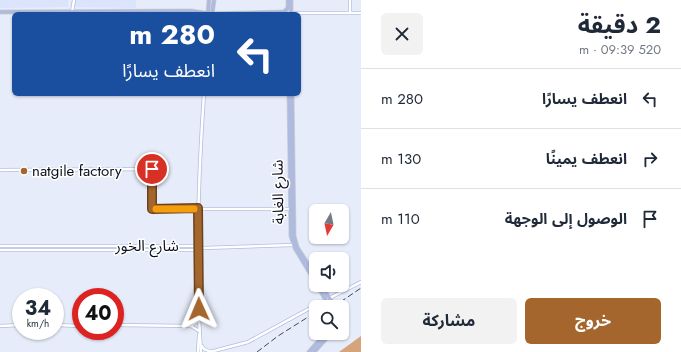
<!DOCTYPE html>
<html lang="ar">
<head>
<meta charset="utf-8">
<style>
	body { margin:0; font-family:Jost,"Noto Sans Arabic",sans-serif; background:#f2f2f3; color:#1f2937; direction:rtl; height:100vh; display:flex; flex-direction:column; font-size:15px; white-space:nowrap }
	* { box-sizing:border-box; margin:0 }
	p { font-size:13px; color:#747a83 }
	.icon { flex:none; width:22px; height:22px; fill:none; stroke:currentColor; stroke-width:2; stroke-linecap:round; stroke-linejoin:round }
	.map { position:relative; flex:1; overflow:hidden; direction:ltr }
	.side { display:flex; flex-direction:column; background:#fff; width:320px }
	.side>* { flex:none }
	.banner { position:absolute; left:12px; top:12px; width:289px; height:84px; border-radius:6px; box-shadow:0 1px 3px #0004; direction:rtl; background:#1a4fa0; color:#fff; overflow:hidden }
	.needle { width:26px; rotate:189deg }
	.tools { position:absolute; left:309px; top:204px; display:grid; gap:8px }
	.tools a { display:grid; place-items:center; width:40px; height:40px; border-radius:6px; background:#fff; box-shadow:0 1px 3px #0004; font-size:20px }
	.speed { position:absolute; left:12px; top:288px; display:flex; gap:8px; font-size:20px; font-weight:700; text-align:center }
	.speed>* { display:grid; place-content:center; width:52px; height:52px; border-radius:50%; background:#fff; box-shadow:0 1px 3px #0004; line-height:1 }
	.speed small { font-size:10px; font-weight:400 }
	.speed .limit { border:6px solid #d22; background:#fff; color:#111 }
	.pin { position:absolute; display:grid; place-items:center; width:34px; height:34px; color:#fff; margin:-17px; border:2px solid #fff; border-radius:50%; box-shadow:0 1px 4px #0007 }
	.me { position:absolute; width:44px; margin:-22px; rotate:359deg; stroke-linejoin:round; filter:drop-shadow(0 0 3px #0008) }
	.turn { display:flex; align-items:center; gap:14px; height:84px; padding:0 20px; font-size:18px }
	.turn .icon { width:52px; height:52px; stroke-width:2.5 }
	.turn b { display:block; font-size:28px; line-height:34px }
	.round { display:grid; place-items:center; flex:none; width:42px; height:42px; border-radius:6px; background:#f2f2f3 }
	.overview { display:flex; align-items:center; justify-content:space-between; height:68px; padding:0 20px }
	h1 { font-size:24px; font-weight:700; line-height:30px }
	.primary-button { display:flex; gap:8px; margin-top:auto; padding:8px 20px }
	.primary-button a { flex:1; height:46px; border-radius:6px; background:#a4662c; color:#fff; font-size:16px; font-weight:700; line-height:46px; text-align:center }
	.primary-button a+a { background:#f2f2f3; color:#1f2937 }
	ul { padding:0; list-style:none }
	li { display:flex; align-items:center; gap:12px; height:60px; padding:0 20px; border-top:1px solid #e0e1e3 }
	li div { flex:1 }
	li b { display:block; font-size:15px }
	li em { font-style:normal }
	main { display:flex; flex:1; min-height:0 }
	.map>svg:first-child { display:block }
</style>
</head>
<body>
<main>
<section class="side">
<div class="overview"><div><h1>2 دقيقة</h1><p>520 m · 09:39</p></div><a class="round"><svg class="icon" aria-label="close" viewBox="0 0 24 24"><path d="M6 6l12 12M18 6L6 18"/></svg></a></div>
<ul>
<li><svg class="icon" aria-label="left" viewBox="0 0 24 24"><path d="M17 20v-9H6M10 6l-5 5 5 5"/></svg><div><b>انعطف يسارًا</b></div><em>280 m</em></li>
<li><svg class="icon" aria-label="right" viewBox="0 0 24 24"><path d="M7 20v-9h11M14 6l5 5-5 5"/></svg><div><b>انعطف يمينًا</b></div><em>130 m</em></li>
<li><svg class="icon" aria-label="arrive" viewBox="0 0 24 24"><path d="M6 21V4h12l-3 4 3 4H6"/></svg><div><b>الوصول إلى الوجهة</b></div><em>110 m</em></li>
</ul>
<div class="primary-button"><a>خروج</a><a>مشاركة</a></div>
</section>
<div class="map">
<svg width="361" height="352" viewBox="0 0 361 352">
	<rect width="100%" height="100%" fill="#e7ecfa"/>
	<g fill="#dae4fd">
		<polygon points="0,0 68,0 68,7 0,8"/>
		<polygon points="76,0 136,0 136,8 74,7"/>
	</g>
	<polygon fill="#d6a47a" points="361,336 361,352 338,352 339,352"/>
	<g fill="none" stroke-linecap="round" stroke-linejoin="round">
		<defs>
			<g id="minor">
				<polyline points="350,0 350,13"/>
				<polyline points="72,12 74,0"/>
				<polyline points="291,13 361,13"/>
				<polyline points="0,170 152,169 152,209 290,209"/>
				<polyline points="0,246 198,246 203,248 293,245"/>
				<polyline points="0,250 199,250"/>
				<polyline points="55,325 81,326"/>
				<polyline points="115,325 191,326 199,331"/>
				<polyline points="0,326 21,325"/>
				<polyline points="191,326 199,320"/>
				<polyline points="202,346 204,349 211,352"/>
				<polyline points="198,352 199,335"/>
				<path d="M201 352C195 267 198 180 204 94"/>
				<polyline points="210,352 248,342 314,306 361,282"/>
			</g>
			<g id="major">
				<polyline points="0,12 191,11 212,14 284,12"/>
				<polyline points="284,12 288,8 288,0"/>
				<polyline points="208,13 209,0"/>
				<polyline points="212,14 214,0"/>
				<polyline points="291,14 291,0"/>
				<polyline points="289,94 291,236 295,248 316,283"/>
				<polyline points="292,94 294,236 297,247 316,277"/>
				<polyline points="317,285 330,307"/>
				<polyline points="321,285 335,307"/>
				<polyline points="309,352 326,333"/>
				<polyline points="314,352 331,333"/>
			</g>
		</defs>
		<use href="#minor" stroke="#b1bedf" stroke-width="4"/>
		<use href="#major" stroke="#cecfd1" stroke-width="5"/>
		<use href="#minor" stroke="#fff" stroke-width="2.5"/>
		<use href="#major" stroke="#aebbdf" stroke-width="3.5"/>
		<g stroke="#424753" stroke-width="1" stroke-dasharray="6 3" stroke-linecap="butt">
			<polyline points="333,307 361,288"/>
			<polyline points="257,352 278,336 316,312"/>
		</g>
	</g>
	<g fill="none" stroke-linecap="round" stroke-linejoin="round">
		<defs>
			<polyline id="route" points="152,169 152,209 198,208 199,309"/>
		</defs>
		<use href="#route" stroke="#6b421d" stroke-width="10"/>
		<use href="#route" stroke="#a4662c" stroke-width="7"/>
		<polyline stroke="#f59e0b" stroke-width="7" points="156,209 194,209"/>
	</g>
	<circle fill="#a4662c" stroke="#fff" stroke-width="1.5" cx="24" cy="171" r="4"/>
	<g text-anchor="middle" stroke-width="3" stroke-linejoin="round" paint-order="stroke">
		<g font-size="15" fill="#0b0f1b" stroke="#fff" text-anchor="start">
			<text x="32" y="176">natgile factory</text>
		</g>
		<g font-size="15" fill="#0b0f1b" stroke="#fff">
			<text transform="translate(278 192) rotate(-91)" y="5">شارع الغابة</text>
			<text x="147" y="251">شارع الخور</text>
		</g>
	</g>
</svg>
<div class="tools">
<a><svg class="needle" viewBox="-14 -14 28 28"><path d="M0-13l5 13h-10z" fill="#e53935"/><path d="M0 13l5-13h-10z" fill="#747a83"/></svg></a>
<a><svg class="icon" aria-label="sound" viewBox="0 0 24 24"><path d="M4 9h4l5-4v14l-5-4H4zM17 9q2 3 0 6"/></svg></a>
<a><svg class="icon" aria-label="search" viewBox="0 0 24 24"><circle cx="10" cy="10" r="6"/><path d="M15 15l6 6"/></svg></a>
</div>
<div class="speed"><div>34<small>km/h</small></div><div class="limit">40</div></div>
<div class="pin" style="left:152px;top:169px;background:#d93025"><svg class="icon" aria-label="arrive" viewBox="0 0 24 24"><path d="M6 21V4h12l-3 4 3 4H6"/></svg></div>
<svg class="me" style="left:199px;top:309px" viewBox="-20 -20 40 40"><path d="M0-17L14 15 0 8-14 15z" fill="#a4662c" stroke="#fff" stroke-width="4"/></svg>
<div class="banner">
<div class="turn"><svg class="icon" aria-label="left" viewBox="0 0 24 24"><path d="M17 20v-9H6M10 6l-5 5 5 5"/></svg><div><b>280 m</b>انعطف يسارًا</div></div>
</div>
</div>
</main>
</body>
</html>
